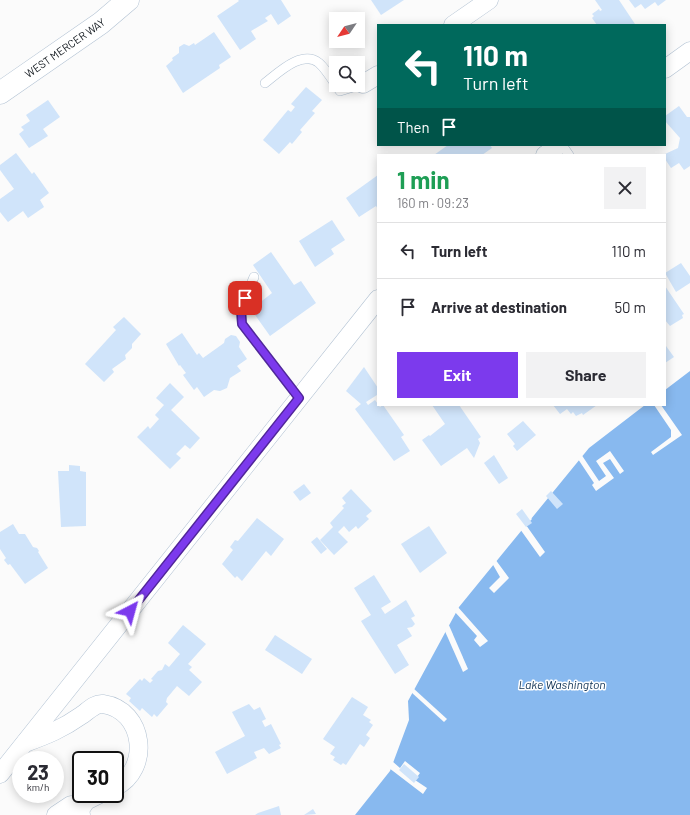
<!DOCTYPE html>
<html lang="en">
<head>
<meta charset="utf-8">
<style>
	body { margin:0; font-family:Barlow,sans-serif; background:#f2f2f3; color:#2b2b33; height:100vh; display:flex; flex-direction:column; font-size:15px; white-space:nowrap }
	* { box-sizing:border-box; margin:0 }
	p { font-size:13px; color:#7c7c81 }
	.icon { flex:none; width:22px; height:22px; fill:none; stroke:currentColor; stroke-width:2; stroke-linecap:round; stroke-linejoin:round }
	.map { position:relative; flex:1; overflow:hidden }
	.panel { position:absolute; left:377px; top:154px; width:289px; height:252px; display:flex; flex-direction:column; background:#fff; border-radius:0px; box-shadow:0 2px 10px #0003 }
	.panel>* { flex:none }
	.guide { position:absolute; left:377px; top:24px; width:289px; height:122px; border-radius:0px; box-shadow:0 2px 10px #0003; background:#00695c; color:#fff; overflow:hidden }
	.needle { width:26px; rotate:235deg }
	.tools { position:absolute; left:329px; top:12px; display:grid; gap:8px }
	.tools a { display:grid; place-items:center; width:36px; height:36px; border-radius:0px; background:#fff; box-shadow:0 2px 10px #0003; font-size:20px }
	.speed { position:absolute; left:12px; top:751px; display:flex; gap:8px; font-size:20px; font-weight:700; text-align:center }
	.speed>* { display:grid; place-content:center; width:52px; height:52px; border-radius:50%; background:#fff; box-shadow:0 2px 10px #0003; line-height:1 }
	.speed small { font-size:10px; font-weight:400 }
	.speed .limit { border:2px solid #111; border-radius:6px; background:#fff; color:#111 }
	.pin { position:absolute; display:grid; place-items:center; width:34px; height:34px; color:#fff; margin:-17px; border-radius:8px; box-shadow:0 2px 6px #0006 }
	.me { position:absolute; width:44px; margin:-22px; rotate:39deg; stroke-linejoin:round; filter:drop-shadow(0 0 3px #0008) }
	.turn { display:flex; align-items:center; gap:14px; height:84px; padding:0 20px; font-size:18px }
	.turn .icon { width:52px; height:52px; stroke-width:2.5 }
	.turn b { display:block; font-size:28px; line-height:34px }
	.then { display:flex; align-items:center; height:38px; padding:0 20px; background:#0003; gap:8px; font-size:15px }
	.round { display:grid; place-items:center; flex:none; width:42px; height:42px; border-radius:0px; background:#f2f2f3 }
	.summary { display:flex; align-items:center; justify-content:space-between; height:68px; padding:0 20px }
	h1 { font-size:24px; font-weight:700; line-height:30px; color:#1e9e55 }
	.primary-button { display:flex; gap:8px; margin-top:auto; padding:8px 20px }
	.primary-button a { flex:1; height:46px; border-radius:0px; background:#7c3aed; color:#fff; font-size:16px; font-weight:700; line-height:46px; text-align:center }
	.primary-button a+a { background:#f2f2f3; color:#2b2b33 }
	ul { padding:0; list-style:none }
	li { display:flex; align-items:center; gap:12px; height:56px; padding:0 20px; border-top:1px solid #e1e1e2 }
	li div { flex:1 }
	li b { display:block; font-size:15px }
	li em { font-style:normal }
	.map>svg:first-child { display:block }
</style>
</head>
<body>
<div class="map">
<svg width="690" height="815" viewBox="0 0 690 815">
	<rect width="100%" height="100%" fill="#fbfbfb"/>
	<polygon fill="#88b9ef" points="690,371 690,815 355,815 390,771 409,720 408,701 459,607 589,448 645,405 665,405 665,390"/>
	<g fill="#fbfbfb">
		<polygon points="654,405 661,405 682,435 653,455 651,452 671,437 671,430"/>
		<polygon points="610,451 624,471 620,474 610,459 603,463 614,478 596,491 592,485 594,483 578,459 581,454 599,481 606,476 596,461"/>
		<polygon points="530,517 532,519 526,525 545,552 540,557 520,529"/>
		<polygon points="495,559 509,578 494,593 489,588 500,577 492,563"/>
		<polygon points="457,606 488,641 480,647 474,640 477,636 454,611"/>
		<polygon points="448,623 468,669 463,672 444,629"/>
		<polygon points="413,688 447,719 444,722 411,692"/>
		<polygon points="392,761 400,768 405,761 420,773 415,780 427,788 423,794 389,768"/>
	</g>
	<g fill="#d0e4fa">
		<polygon points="238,0 281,0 291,16 278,25 271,14 265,18 268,21 251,31 256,39 240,50 217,16 239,1"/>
		<polygon points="371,0 404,0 381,15"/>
		<polygon points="595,0 619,0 635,24 597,25 592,18 594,16 592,14 599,9 600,11 602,10"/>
		<polygon points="629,0 666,0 658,6 655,2 645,9 641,4 635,8"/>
		<polygon points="214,32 231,57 219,65 220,68 183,93 166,66 173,60 172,58 179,53 179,47 184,44 189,46 194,43 195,45"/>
		<polygon points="306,87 322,100 312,111 315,113 300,130 302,132 292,144 290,142 279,154 263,140 288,110 291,112 295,107 291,104"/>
		<polygon points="48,100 60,117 43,129 48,136 29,148 19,134 24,130 21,127 30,121 26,115"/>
		<polygon points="679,106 687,117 690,117 690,166 684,170 679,163 671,168 665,159 665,154 678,148 680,138 665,121 665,116"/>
		<polygon points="448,145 490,145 492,148 482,155 434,155"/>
		<polygon points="16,153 32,174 34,172 49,193 40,200 44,207 28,218 23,211 8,222 0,212 0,199 14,189 0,170 0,165"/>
		<polygon points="378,175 378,209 376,206 359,217 346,198"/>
		<polygon points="332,220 345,240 331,249 334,254 315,267 299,241"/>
		<polygon points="271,252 294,285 301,281 316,303 270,336 253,312 260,307 258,304 272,293 253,265"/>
		<polygon points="681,263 690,276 690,283 676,292 665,273"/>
		<polygon points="665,286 684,314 682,315 683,318 670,326 665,320"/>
		<polygon points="124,317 141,334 132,344 132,348 125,355 126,359 112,369 114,372 104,382 85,364 116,330 113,327"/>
		<polygon points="182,333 197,355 199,353 203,358 224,343 225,339 231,335 236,336 240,342 239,347 247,359 237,366 241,371 230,378 227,388 220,391 214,390 204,397 197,387 194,390 183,375 186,373 180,365 179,366 166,344"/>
		<polygon points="666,346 674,357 665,363 665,347"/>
		<polygon points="364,367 378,388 378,397 377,395 366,402 368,405 375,400 380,407 383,405 404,435 401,437 410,451 394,461 355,409 361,404 346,391"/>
		<polygon points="170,383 184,397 171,410 200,438 190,449 185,445 176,454 181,458 170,469 137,437 148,426 150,429 159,419 155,415 164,405 156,398"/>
		<polygon points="432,405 459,405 481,437 478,439 480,443 474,458 467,448 441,466 422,440 429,435 430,436 445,424"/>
		<polygon points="553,405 597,405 583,415 582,413 576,416 573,412 571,414 567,409 560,414"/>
		<polygon points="523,421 536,435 517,451 513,446 515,444 507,434"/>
		<polygon points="494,455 508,478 499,484 484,463"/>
		<polygon points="69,465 80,466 80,471 86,472 86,526 61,527 58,471 69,471"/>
		<polygon points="304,484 311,493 300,501 293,492"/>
		<polygon points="351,489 372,511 366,516 369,519 358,529 356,526 349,532 344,526 338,532 348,542 334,555 320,540 333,527 330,523 344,508 342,506 346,503 342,498"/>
		<polygon points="551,491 563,504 557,509 546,496"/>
		<polygon points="522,509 532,523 526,527 516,514"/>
		<polygon points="257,518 284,539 271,556 266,551 242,581 237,576 235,578 222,564 233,550 230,547 235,540 238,541"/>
		<polygon points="13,524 19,534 25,534 33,547 37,548 39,551 38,552 48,568 25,584 10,564 8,565 4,560 6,558 0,549 0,532"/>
		<polygon points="429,526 447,553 420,573 401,544"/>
		<polygon points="317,537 327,549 321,554 311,542"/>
		<polygon points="374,575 391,602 381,608 385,614 406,600 415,616 411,618 415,624 412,627 407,628 412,636 397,645 409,665 395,674 361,621 371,615 354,588"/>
		<polygon points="183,625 206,644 188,664 192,667 189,670 202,682 189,696 177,686 167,698 166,702 168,704 157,717 154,714 152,717 142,708 140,711 129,701 131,698 126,694 140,679 142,681 144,678 150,683 153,680 151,679 158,671 162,670 165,664 169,667 180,654 168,643"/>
		<polygon points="275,635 312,659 302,674 265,650"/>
		<polygon points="352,697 368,707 363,715 371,720 369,722 373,725 366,735 370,738 364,747 360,744 346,765 343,763 341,765 333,760 335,757 330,754 335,747 323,739"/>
		<polygon points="249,704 254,710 260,707 266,719 262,721 265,727 271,724 281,744 279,745 281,748 269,754 264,748 254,752 257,758 227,774 215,752 245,736 232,712"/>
		<polygon points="404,764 419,777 414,783 399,770"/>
		<polygon points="279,806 281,815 255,815 258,813"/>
		<polygon points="313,809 316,814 304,815"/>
	</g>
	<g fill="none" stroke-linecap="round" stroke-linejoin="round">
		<defs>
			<g id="lane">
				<path d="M265 83C278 73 302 49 319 63 327 70 334 83 340 91L363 84"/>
				<polyline points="562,145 569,155"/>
				<polyline points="254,277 241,309 242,324 299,398"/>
			</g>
			<g id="street">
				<polyline points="453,25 489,0"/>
				<polyline points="665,69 690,51"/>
				<polyline points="363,84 378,75"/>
				<polyline points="545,155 559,145"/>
				<path d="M25 743C47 735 62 729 82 715 88 711 95 703 103 704 145 710 151 770 115 787"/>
				<polyline points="0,774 378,299"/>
				<polyline points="56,815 71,805 80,810"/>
				<polyline points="81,815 80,810 86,801 100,794"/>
			</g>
			<polyline id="secondary" points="0,93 101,23 128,0"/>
		</defs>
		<use href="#lane" stroke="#b2c2d3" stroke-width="10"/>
		<use href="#street" stroke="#b2c2d3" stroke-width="19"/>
		<use href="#secondary" stroke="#b2c2d3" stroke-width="23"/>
		<use href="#lane" stroke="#fff" stroke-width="9"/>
		<use href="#street" stroke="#fff" stroke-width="18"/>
		<use href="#secondary" stroke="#fff" stroke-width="22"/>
	</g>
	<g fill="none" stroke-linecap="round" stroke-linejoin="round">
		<defs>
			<polyline id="route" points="130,611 299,398 242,324 241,309 245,298"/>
		</defs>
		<use href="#route" stroke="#51269a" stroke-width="10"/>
		<use href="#route" stroke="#7c3aed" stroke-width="7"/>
	</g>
	<g text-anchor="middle" stroke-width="3" stroke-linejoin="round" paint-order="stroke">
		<g font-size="11" fill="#13191f" stroke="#fff">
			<text transform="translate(65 48) rotate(-35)" y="4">WEST MERCER WAY</text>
		</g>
		<g font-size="12" font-style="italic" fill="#0e3154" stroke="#fff">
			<text x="562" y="689">Lake Washington</text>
		</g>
	</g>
</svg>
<div class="tools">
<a><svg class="needle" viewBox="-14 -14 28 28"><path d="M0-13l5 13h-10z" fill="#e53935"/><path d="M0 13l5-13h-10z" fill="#7c7c81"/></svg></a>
<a><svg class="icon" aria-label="search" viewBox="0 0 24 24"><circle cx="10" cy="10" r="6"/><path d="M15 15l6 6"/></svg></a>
</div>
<div class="speed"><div>23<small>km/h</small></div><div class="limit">30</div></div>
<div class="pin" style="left:245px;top:298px;background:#d93025"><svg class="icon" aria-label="arrive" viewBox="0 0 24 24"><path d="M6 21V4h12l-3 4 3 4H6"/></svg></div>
<svg class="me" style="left:130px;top:611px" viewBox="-20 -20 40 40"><path d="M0-17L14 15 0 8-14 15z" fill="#7c3aed" stroke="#fff" stroke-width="4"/></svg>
<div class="guide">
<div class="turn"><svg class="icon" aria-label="left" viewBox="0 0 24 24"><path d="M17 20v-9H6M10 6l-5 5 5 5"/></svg><div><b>110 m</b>Turn left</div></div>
<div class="then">Then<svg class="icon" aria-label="arrive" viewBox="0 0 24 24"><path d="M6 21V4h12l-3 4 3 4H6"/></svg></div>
</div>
<section class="panel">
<div class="summary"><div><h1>1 min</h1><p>160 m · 09:23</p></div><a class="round"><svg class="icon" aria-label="close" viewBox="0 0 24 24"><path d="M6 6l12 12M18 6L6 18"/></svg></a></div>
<ul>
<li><svg class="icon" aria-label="left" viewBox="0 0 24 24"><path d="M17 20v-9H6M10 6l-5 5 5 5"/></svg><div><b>Turn left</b></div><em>110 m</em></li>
<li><svg class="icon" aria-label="arrive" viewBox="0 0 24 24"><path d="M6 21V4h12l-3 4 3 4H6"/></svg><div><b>Arrive at destination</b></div><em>50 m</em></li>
</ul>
<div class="primary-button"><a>Exit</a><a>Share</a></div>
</section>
</div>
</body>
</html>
